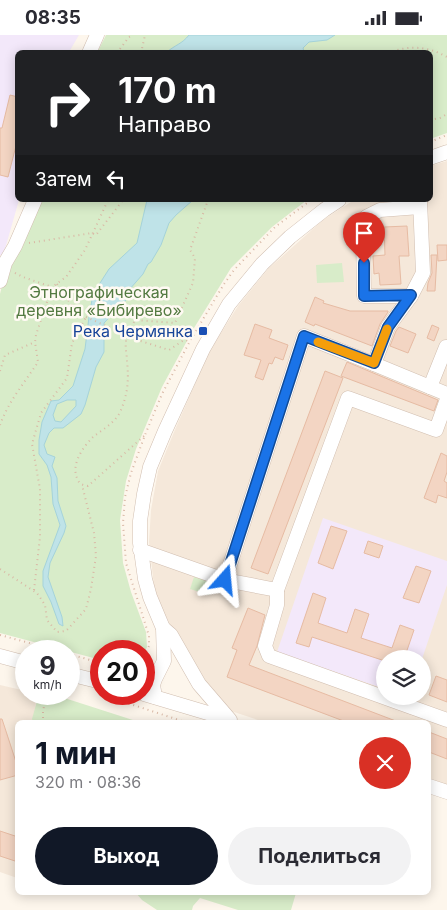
<!DOCTYPE html>
<html lang="ru">
<head>
<meta charset="utf-8">
<style>
	body { margin:0; font-family:Inter,sans-serif; background:#f2f2f3; color:#2b2b33; height:100vh; display:flex; flex-direction:column; font-size:19px; white-space:nowrap }
	* { box-sizing:border-box; margin:0 }
	p { font-size:16px; color:#7c7c81 }
	.icon { flex:none; width:28px; height:28px; fill:none; stroke:currentColor; stroke-width:2; stroke-linecap:round; stroke-linejoin:round }
	.map { position:relative; flex:1; overflow:hidden }
	.side { position:absolute; left:15px; top:685px; width:416px; height:175px; display:flex; flex-direction:column; background:#fff; border-radius:8px; box-shadow:0 2px 12px #0003 }
	.side>* { flex:none }
	.top-card { position:absolute; left:15px; top:15px; width:418px; height:152px; border-radius:8px; box-shadow:0 2px 12px #0003; background:#202124; color:#fff; overflow:hidden }
	.tools { position:absolute; left:376px; top:615px; display:grid; gap:10px }
	.tools a { display:grid; place-items:center; width:55px; height:55px; border-radius:50%; background:#fff; box-shadow:0 2px 12px #0003; font-size:25px }
	.speed { position:absolute; left:15px; top:605px; display:flex; gap:10px; font-size:25px; font-weight:700; text-align:center }
	.speed>* { display:grid; place-content:center; width:65px; height:65px; border-radius:50%; background:#fff; box-shadow:0 2px 12px #0003; line-height:1 }
	.speed small { font-size:12px; font-weight:400 }
	.speed .limit { border:8px solid #d22; background:#fff; color:#111 }
	.pin { position:absolute; display:grid; place-items:center; width:42px; height:42px; color:#fff; margin:-51px -21px; border-radius:50% 50% 50% 0; rotate:-45deg; box-shadow:0 0 5px #0007 }
	.pin .icon { rotate:45deg }
	.me { position:absolute; width:55px; margin:-28px; rotate:18deg; stroke-linejoin:round; filter:drop-shadow(0 0 4px #0008) }
	.turn { display:flex; align-items:center; gap:18px; height:105px; padding:0 20px; font-size:22px }
	.turn .icon { width:65px; height:65px; stroke-width:2.5 }
	.turn b { display:block; font-size:35px; line-height:42px }
	.then { display:flex; align-items:center; height:48px; padding:0 20px; background:#0003; gap:10px; font-size:19px }
	.round { display:grid; place-items:center; flex:none; width:52px; height:52px; border-radius:26px; background:#f2f2f3 }
	.summary { display:flex; align-items:center; justify-content:space-between; height:85px; padding:0 20px }
	h1 { font-size:30px; font-weight:700; line-height:38px; color:#111827 }
	.action { display:flex; gap:10px; margin-top:auto; padding:10px 20px }
	.action a { flex:1; height:58px; border-radius:30px; background:#111827; color:#fff; font-size:20px; font-weight:700; line-height:58px; text-align:center }
	.action a+a { background:#f2f2f3; color:#2b2b33 }
	.status { display:flex; justify-content:space-between; align-items:center; height:35px; padding:0 25px; background:#fff; direction:ltr }
	.status svg { height:14px; fill:currentColor }
	.map>svg:first-child { display:block }
</style>
</head>
<body>
<div class="status"><b>08:35</b><svg viewBox="0 0 49 12"><path d="M0 12V9h3v3zM5 12V6h3v6zM10 12V3h3v9zM15 12V0h3v12zM26 1h20v11H26zM47 4h2v5h-2z"/></svg></div>
<div class="map">
<svg width="447" height="875" viewBox="0 0 447 875">
	<rect width="100%" height="100%" fill="#fdf6ec"/>
	<g fill="#f5e8da" fill-rule="evenodd">
		<path d="M447 126V750L429 744V688L264 687 228 675 206 650 172 594 160 569 154 551 149 507 151 475 158 436 174 397 209 317 238 271 268 234 323 185 354 165H430V131ZM385 624H422V661H385Z"/>
		<polygon points="0,650 26,656 26,659 35,659 37,687 18,688 17,843 0,837"/>
	</g>
	<g fill="#f3e8fa">
		<polygon points="0,0 79,0 69,17 18,18 18,165 19,165 3,221 0,220"/>
		<polygon points="323,483 447,526 447,550 422,624 385,624 385,654 277,617"/>
	</g>
	<g fill="#d8ecc9">
		<polygon points="106,0 447,0 447,98 430,104 430,18 97,18"/>
		<polygon points="39,165 307,165 272,192 231,233 194,293 162,352 136,414 126,446 120,485 123,528 131,557 146,597 147,612 144,618 144,616 101,616 101,625 0,598 0,259 6,234"/>
		<polygon points="342,228 344,247 317,248 316,230"/>
		<polygon points="194,542 213,547 209,560 190,554"/>
		<polygon points="39,659 52,659 139,687 33,687 32,684"/>
		<polygon points="136,858 296,858 291,875 238,875 200,863 193,871 192,875 157,875 142,865"/>
	</g>
	<g fill="#bfe3e8" stroke="#a5d3da" fill-rule="evenodd">
		<path d="M189 0H335L327 5 309 7 303 13 304 17H167C175 10 182 9 189 0Z"/>
		<path d="M147 165H193L176 180 169 188 161 210 151 227 148 229 143 239 129 255 127 264 104 288V317L96 332 85 370 81 379 63 393H54L49 398 44 410 47 419 55 422 52 431 57 443 58 466 66 491 64 498 50 528 48 542 62 582 63 591 59 589 51 567 43 551V536L60 490 53 469 51 442 47 430 39 419V405L42 387 51 366 59 365 73 351 85 314 89 282 93 259 109 234 137 208ZM67 365H76V371L61 387 55 386 53 380 57 369Z"/>
	</g>
	<g fill="#f3d5c3" stroke="#e6bba3">
		<polygon points="10,60 18,62 18,103 8,142 0,140 0,93 2,93"/>
		<polygon points="407,191 409,221 399,221 401,249 380,250 379,238 374,239 373,221 385,220 384,192"/>
		<polygon points="437,210 447,210 447,225 438,226"/>
		<polygon points="431,220 437,220 435,256 427,256 428,248 432,238"/>
		<polygon points="315,262 324,266 323,268 350,276 388,276 388,277 380,289 372,311 315,289 314,291 305,287"/>
		<polygon points="255,289 272,295 269,303 288,310 283,325 275,322 272,329 269,328 263,345 255,342 261,325 244,320"/>
		<polygon points="432,290 439,293 434,306 427,303"/>
		<polygon points="399,292 416,299 408,318 390,311 396,296"/>
		<polygon points="347,327 438,365 434,376 341,341"/>
		<polygon points="325,336 343,343 268,539 251,533"/>
		<polygon points="441,418 447,421 447,437 444,446 447,448 447,463 438,460 436,468 424,463"/>
		<polygon points="331,491 347,496 333,534 318,528"/>
		<polygon points="368,506 383,511 379,523 364,518"/>
		<polygon points="416,531 431,536 419,568 403,563"/>
		<polygon points="313,558 326,563 318,588 347,598 355,574 369,579 361,603 392,613 400,590 414,595 404,624 385,624 385,626 312,602 309,612 296,608"/>
		<polygon points="248,573 265,580 257,611 249,630 401,688 349,688 227,642 237,615 232,613"/>
		<polygon points="436,641 447,645 447,667 429,660"/>
		<polygon points="0,684 2,684 18,733 18,740 0,745"/>
		<polygon points="429,697 447,704 447,724 429,717"/>
		<polygon points="0,796 18,802 18,827 0,821"/>
	</g>
	<g fill="none" stroke-linecap="round" stroke-linejoin="round">
		<defs>
			<g id="minor">
				<polyline points="89,18 97,0"/>
				<polyline points="430,123 447,117"/>
				<polyline points="0,246 5,228 15,211 35,165"/>
				<polyline points="411,261 364,261 363,196 366,182 380,175 420,172"/>
				<polyline points="374,329 388,292 411,261 423,238 420,165"/>
				<polyline points="430,352 446,312 447,312"/>
				<polyline points="140,515 225,545 304,301 374,329 447,359"/>
				<polyline points="225,545 277,555 348,363 436,395 447,364"/>
				<polyline points="277,555 277,570 265,611 269,621 447,685"/>
				<polyline points="163,593 171,600 199,649 230,685"/>
				<polyline points="0,621 26,628"/>
				<polyline points="69,639 101,647"/>
				<polyline points="144,659 228,684"/>
				<polyline points="155,662 153,650 155,644 164,626 163,593 150,562 145,544 140,508 140,486 144,459 150,432 165,396 203,314 229,269 262,229 290,202 324,175 339,165"/>
				<polyline points="429,751 447,757"/>
			</g>
		</defs>
		<use href="#minor" stroke="#d1beb0" stroke-width="15"/>
		<g stroke="#d9b8a5" stroke-width="2" stroke-dasharray="1 4" stroke-linecap="butt">
			<polyline points="117,18 129,2 133,0"/>
			<polyline points="141,18 145,0"/>
			<path d="M388 18C408 10 428 11 447 22"/>
			<polyline points="430,85 440,83 447,79"/>
			<polyline points="430,107 447,100"/>
			<polyline points="29,208 92,198 96,200 123,165"/>
			<polyline points="15,238 23,242 52,252"/>
			<polyline points="57,249 77,278 122,298 128,302 169,315 184,305 190,306"/>
			<polyline points="0,336 5,320 35,307"/>
			<path d="M0 390C8 367 25 347 38 327L35 307 36 300 52 252 66 242 85 215 108 165"/>
			<path d="M144 401 88 451C82 450 79 449 77 443 71 429 83 412 93 402 102 395 113 389 119 379 128 361 129 345 127 326 127 320 125 313 126 307 126 300 132 292 135 285L175 288 193 248 195 223 190 215 208 165"/>
			<polyline points="0,534 37,558 45,570 47,585 57,597 66,596 86,574 91,554 96,521 94,498 82,450"/>
			<polyline points="34,555 40,502 40,454 32,409 41,378 67,343 72,308 86,282"/>
			<polyline points="0,600 59,616"/>
			<polyline points="69,619 101,628"/>
			<polyline points="144,621 149,611 149,601 126,528 123,488 125,462 131,438 145,400 162,359 190,306 224,249 234,235 275,192 311,165"/>
			<polyline points="100,659 188,688"/>
			<polyline points="43,688 43,677 46,659"/>
			<polyline points="118,858 120,859"/>
		</g>
		<use href="#minor" stroke="#fff" stroke-width="14"/>
	</g>
	<g fill="none" stroke-linecap="round" stroke-linejoin="round">
		<defs>
			<polyline id="route" points="225,545 304,301 374,328 388,292 411,260 364,261 364,228"/>
		</defs>
		<use href="#route" stroke="#114b97" stroke-width="12"/>
		<use href="#route" stroke="#1a73e8" stroke-width="9"/>
		<polyline stroke="#f59e0b" stroke-width="9" points="318,307 374,328 387,294"/>
	</g>
	<rect fill="#1a4fb4" stroke="#fffaf3" stroke-width="2" x="198" y="291" width="10" height="10" rx="2.5"/>
	<g text-anchor="middle" stroke-width="5" stroke-linejoin="round" paint-order="stroke">
		<g font-size="16" fill="#537a41" stroke="#fffaf3">
			<text x="99" y="263">Этнографическая<tspan x="99" dy="18">деревня «Бибирево»</tspan></text>
		</g>
		<g font-size="16" fill="#164399" stroke="#fffaf3" text-anchor="end">
			<text x="193" y="302">Река Чермянка</text>
		</g>
	</g>
</svg>
<div class="tools">
<a><svg class="icon" aria-label="layers" viewBox="0 0 24 24"><path d="M12 4l9 5-9 5-9-5zM3 14l9 5 9-5"/></svg></a>
</div>
<div class="speed"><div>9<small>km/h</small></div><div class="limit">20</div></div>
<div class="pin" style="left:364px;top:228px;background:#d93025"><svg class="icon" aria-label="arrive" viewBox="0 0 24 24"><path d="M6 21V4h12l-3 4 3 4H6"/></svg></div>
<svg class="me" style="left:225px;top:545px" viewBox="-20 -20 40 40"><path d="M0-17L14 15 0 8-14 15z" fill="#1a73e8" stroke="#fff" stroke-width="4"/></svg>
<div class="top-card">
<div class="turn"><svg class="icon" aria-label="right" viewBox="0 0 24 24"><path d="M7 20v-9h11M14 6l5 5-5 5"/></svg><div><b>170 m</b>Направо</div></div>
<div class="then">Затем<svg class="icon" aria-label="left" viewBox="0 0 24 24"><path d="M17 20v-9H6M10 6l-5 5 5 5"/></svg></div>
</div>
<section class="side">
<div class="summary"><div><h1>1 мин</h1><p>320 m · 08:36</p></div><a class="round" style="background:#d93025;color:#fff"><svg class="icon" aria-label="close" viewBox="0 0 24 24"><path d="M6 6l12 12M18 6L6 18"/></svg></a></div>
<div class="action"><a>Выход</a><a>Поделиться</a></div>
</section>
</div>
</body>
</html>
